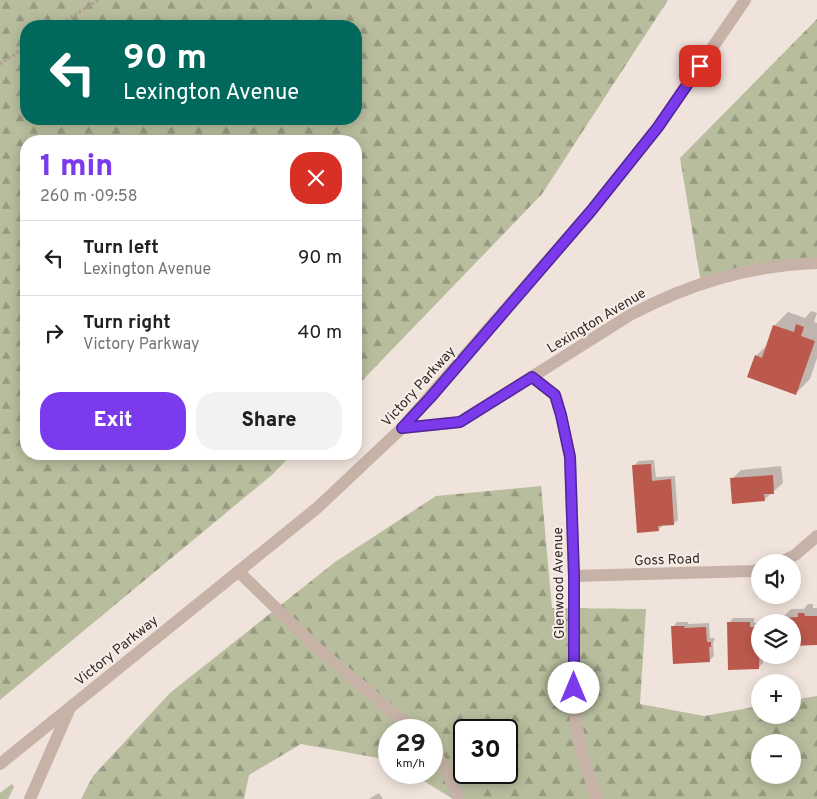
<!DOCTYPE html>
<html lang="en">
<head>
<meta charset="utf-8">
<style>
	body { margin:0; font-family:Overpass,sans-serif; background:#f2f2f2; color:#202124; height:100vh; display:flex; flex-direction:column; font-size:19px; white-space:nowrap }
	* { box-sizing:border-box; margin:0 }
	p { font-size:16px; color:#757577 }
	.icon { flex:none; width:28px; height:28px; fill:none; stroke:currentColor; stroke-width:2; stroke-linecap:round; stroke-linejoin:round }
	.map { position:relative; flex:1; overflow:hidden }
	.details { position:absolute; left:20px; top:135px; width:342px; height:325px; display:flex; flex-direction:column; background:#fff; border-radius:20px; box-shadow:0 2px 12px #0003 }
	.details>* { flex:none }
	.banner { position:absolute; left:20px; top:20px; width:342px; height:105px; border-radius:20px; box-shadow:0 2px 12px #0003; background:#00695c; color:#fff; overflow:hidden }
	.controls { position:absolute; left:751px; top:554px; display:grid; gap:10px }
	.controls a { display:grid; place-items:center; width:50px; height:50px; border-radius:50%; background:#fff; box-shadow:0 2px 12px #0003; font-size:25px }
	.speed { position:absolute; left:378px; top:719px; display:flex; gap:10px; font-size:25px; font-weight:700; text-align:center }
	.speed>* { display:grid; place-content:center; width:65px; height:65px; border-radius:50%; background:#fff; box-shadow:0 2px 12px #0003; line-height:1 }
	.speed small { font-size:12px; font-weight:400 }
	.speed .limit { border:2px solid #111; border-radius:8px; background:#fff; color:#111 }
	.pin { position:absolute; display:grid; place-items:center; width:42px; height:42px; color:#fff; margin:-21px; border-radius:10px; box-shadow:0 2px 8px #0006 }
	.me { position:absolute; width:55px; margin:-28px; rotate:0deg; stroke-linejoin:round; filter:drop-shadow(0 0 4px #0008) }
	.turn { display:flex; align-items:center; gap:18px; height:105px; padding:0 20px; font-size:22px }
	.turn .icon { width:65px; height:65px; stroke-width:2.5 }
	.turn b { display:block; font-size:35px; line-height:42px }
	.round { display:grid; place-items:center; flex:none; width:52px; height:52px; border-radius:20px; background:#f2f2f2 }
	.headline { display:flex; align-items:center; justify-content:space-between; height:85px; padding:0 20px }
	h1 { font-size:30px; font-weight:800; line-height:38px; color:#7c3aed }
	.primary-button { display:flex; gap:10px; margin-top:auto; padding:10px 20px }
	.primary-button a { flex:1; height:58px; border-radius:20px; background:#7c3aed; color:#fff; font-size:20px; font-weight:800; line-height:58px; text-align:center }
	.primary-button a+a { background:#f2f2f2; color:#202124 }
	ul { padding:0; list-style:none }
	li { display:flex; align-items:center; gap:15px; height:75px; padding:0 20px; border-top:1px solid #e0e0e0 }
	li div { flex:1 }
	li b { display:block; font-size:19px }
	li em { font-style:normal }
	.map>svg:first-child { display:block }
</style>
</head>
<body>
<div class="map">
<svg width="817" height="799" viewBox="0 0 817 799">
	<defs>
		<pattern id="grass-tufts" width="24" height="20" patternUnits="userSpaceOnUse" patternTransform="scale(1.25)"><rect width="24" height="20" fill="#b7bd9d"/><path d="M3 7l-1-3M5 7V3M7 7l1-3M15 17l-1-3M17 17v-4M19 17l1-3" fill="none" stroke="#969a80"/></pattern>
		<pattern id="forest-firs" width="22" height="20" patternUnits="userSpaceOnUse" patternTransform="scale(1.25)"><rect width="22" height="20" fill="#b7bd9d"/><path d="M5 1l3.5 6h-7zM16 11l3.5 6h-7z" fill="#969a80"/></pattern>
	</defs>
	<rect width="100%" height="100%" fill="#f0e3db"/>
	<polygon fill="url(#grass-tufts)" points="12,784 14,787 8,799 0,799 0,793"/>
	<g fill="url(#forest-firs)" fill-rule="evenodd">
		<path d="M0 0H668L542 194 356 387V141H26V454H292L273 474 0 700ZM26 26H356V119H26Z"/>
		<polygon points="817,19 817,263 701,283 680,158"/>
		<path d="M541 486 552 608 646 609 640 704 704 716 760 706V715H792L793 700 817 696V799H453L411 773 431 772V730H389V760L301 744 249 775 244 799H81L93 776 170 693 335 562 436 496ZM464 730H506V772H464ZM760 742H792V775H760Z"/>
	</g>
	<g fill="#0003">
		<polygon points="811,311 817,313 814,322 817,323 817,358 810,379 796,393 756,356 769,343 774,326 788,312 805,318"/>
		<polygon points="654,460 656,477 675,476 678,520 673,524 663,525 658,530 634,466 638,461"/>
		<polygon points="781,466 783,483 764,500 732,479 741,470"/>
		<polygon points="808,604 813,604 813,608 817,608 817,644 792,622 782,622 782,618 791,609 804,609"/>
		<polygon points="733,618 754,618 754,623 760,623 760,655 763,655 763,663 759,667 729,623"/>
		<polygon points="677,622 688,622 688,624 709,623 710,638 715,638 713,643 714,656 709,661 673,627"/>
		<polygon points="379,793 383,799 369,799"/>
	</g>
	<g fill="#bc594d">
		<polygon points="796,324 804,327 801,336 815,341 796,395 747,377 755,355 762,358 773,325 794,332"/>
		<polygon points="651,464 652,481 671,479 674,525 658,526 659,531 637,533 632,465"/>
		<polygon points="773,475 774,494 764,494 765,501 732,504 730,478"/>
		<polygon points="798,613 804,613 805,616 817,616 817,645 792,646 792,622 780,622 780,618 798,617"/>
		<polygon points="727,622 750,622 750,627 760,627 759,669 728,670"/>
		<polygon points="671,626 685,626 684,628 706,627 707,642 711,642 711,647 709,647 710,662 673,664"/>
	</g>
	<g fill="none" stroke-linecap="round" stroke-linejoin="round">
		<g stroke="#b29c93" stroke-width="3" stroke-dasharray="2.5 2.5" stroke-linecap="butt">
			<polyline points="58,26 98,0"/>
			<polyline points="0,64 26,47"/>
		</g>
		<g stroke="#c7b2a8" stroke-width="12">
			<polyline points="532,377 555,395 561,415 570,457 574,576 574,707 581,752 597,799"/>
			<path d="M402 428 460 422 630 315C691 283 747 266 817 263"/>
			<polyline points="781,562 795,555 817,536"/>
			<polyline points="239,572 319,650 414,730"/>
			<polyline points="574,576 753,571 760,569"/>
			<polyline points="431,747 445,768 459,799"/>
			<polyline points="0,764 317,508 402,428 591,211 658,127 745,0"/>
			<polyline points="30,799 69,710"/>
		</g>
	</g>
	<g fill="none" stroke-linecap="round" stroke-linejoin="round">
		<defs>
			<polyline id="route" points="574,688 574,576 570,457 561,415 555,395 532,377 460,422 402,428 430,398 591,211 658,127 700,66"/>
		</defs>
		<use href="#route" stroke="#51269a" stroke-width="12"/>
		<use href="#route" stroke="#7c3aed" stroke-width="9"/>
	</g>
	<g text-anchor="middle" stroke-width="4" stroke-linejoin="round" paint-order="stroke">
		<g font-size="14" fill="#342a28" stroke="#f8eee7">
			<text transform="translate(596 320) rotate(-31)" y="5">Lexington Avenue</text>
			<text transform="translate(418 386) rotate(-48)" y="5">Victory Parkway</text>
			<text transform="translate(667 559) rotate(-2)" y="5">Goss Road</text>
			<text transform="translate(558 583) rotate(-91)" y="5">Glenwood Avenue</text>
			<text transform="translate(116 650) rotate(-39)" y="5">Victory Parkway</text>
		</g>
	</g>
</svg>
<div class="controls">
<a><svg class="icon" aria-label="sound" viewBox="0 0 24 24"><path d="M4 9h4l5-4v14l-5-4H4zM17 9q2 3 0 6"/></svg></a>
<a><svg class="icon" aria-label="layers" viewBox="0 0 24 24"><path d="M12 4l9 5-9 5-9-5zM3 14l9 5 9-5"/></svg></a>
<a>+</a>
<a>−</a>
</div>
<div class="speed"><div>29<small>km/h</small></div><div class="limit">30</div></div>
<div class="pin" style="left:700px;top:66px;background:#d93025"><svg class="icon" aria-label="arrive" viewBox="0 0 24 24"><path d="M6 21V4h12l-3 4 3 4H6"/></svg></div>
<svg class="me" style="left:574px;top:688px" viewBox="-20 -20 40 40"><circle r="19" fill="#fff"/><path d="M0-13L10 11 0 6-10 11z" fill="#7c3aed"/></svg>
<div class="banner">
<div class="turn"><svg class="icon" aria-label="left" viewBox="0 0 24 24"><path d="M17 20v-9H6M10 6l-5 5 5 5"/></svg><div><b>90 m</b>Lexington Avenue</div></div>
</div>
<section class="details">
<div class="headline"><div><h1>1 min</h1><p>260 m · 09:58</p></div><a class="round" style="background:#d93025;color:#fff"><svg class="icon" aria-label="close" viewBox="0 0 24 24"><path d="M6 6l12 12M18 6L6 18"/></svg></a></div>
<ul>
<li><svg class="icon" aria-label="left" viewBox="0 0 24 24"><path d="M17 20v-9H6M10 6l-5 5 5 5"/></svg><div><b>Turn left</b><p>Lexington Avenue</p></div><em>90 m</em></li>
<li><svg class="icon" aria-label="right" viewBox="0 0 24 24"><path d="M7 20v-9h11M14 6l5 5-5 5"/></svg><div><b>Turn right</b><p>Victory Parkway</p></div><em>40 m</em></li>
</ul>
<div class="primary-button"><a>Exit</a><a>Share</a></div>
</section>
</div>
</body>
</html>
